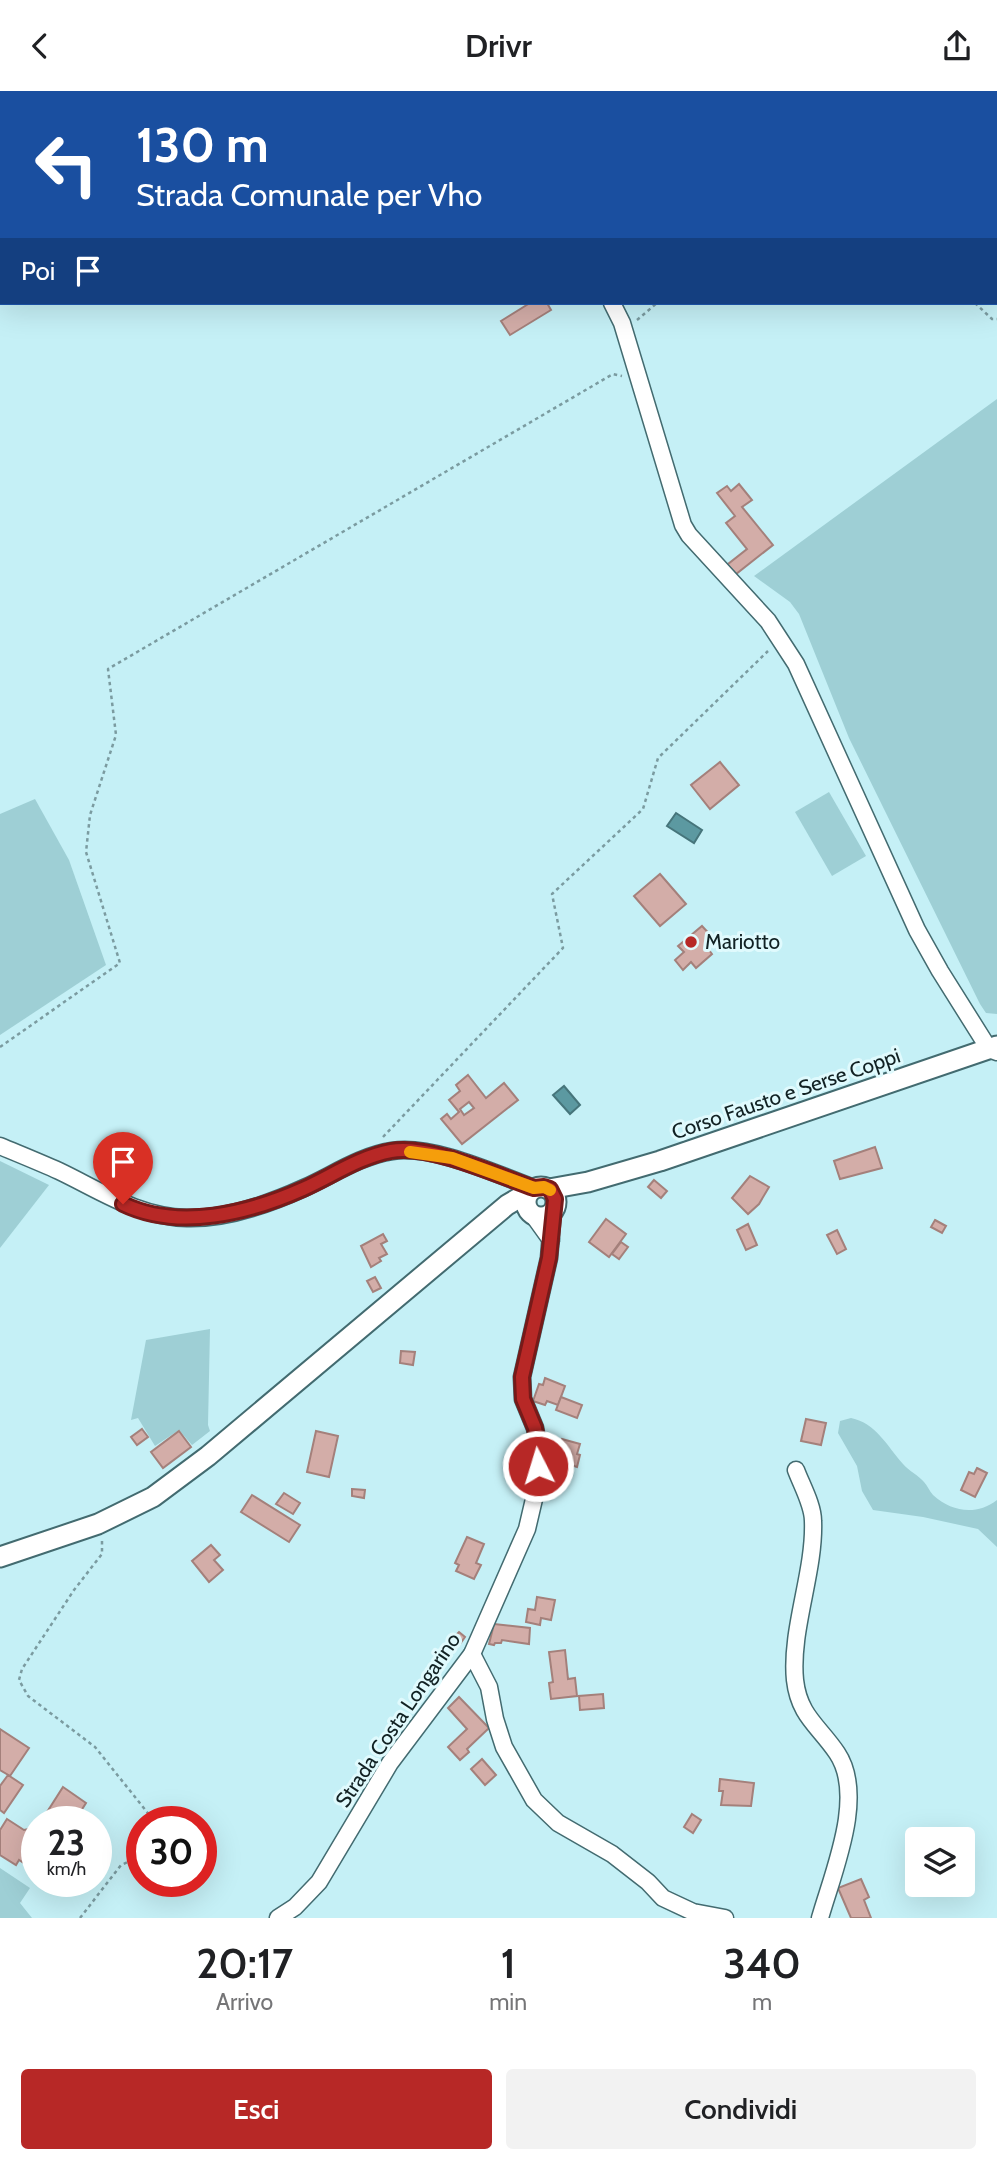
<!DOCTYPE html>
<html lang="it">
<head>
<meta charset="utf-8">
<style>
	body { margin:0; font-family:Cabin,sans-serif; background:#f2f2f2; color:#202124; height:100vh; display:flex; flex-direction:column; font-size:26px; white-space:nowrap }
	* { box-sizing:border-box; margin:0 }
	p { font-size:23px; color:#757577 }
	.icon { flex:none; width:38px; height:38px; fill:none; stroke:currentColor; stroke-width:2; stroke-linecap:round; stroke-linejoin:round }
	.map { position:relative; height:1827px; overflow:hidden }
	.panel { display:flex; flex-direction:column; background:#fff; flex:1 }
	.panel>* { flex:none }
	.banner { position:absolute; left:0px; top:0px; width:998px; height:214px; box-shadow:0 7px 28px #0002; background:#1a4fa0; color:#fff; overflow:hidden }
	.fabs { position:absolute; left:905px; top:1736px; display:grid; gap:14px }
	.fabs a { display:grid; place-items:center; width:70px; height:70px; border-radius:7px; background:#fff; box-shadow:0 7px 28px #0002; font-size:35px }
	.speed { position:absolute; left:21px; top:1715px; display:flex; gap:14px; font-size:35px; font-weight:700; text-align:center }
	.speed>* { display:grid; place-content:center; width:91px; height:91px; border-radius:50%; background:#fff; box-shadow:0 7px 28px #0002; line-height:1 }
	.speed small { font-size:18px; font-weight:400 }
	.speed .limit { border:10px solid #d22; background:#fff; color:#111 }
	.pin { position:absolute; display:grid; place-items:center; width:60px; height:60px; color:#fff; margin:-72px -30px; border-radius:50% 50% 50% 0; rotate:-45deg; box-shadow:0 0 7px #0007 }
	.pin .icon { rotate:45deg }
	.me { position:absolute; width:77px; margin:-38px; rotate:355deg; stroke-linejoin:round; filter:drop-shadow(0 0 5px #0008) }
	.turn { display:flex; align-items:center; gap:24px; height:147px; padding:0 21px; font-size:32px }
	.turn .icon { width:91px; height:91px; stroke-width:2.5 }
	.turn b { display:block; font-size:49px; line-height:60px }
	.then { display:flex; align-items:center; height:66px; padding:0 21px; background:#0003; gap:14px; font-size:26px }
	.eta { display:flex; justify-content:space-evenly; align-items:center; height:119px; text-align:center }
	.eta b { font-size:42px; font-weight:600; line-height:49px }
	.cta { display:flex; gap:14px; margin-top:auto; padding:14px 21px }
	.cta a { flex:1; height:80px; border-radius:7px; background:#b72826; color:#fff; font-size:28px; font-weight:600; line-height:80px; text-align:center }
	.cta a+a { background:#f2f2f2; color:#202124 }
	header { display:flex; justify-content:space-between; align-items:center; height:91px; padding:0 21px; background:#fff; font-size:32px; font-weight:600 }
	.map>svg:first-child { display:block }
</style>
</head>
<body>
<header><svg class="icon" aria-label="back" viewBox="0 0 24 24"><path d="M15 5l-7 7 7 7"/></svg>Drivr<svg class="icon" aria-label="share" viewBox="0 0 24 24"><path d="M12 15V3M7 8l5-5 5 5M5 13v7h14v-7"/></svg></header>
<div class="map">
<svg width="997" height="1827" viewBox="0 0 997 1827">
	<rect width="100%" height="100%" fill="#c5f0f6"/>
	<g fill="#9ecfd5">
		<polygon points="997,308 997,923 986,922 980,913 849,647 799,523 790,511 754,485"/>
		<polygon points="829,701 866,765 832,785 795,721"/>
		<polygon points="35,708 69,769 106,874 0,944 0,723"/>
		<polygon points="0,1070 49,1094 0,1157"/>
		<polygon points="210,1238 208,1334 210,1340 192,1354 179,1339 155,1355 138,1327 131,1329 146,1249"/>
		<path d="M851 1327C876 1332 887 1355 903 1373 909 1380 918 1384 924 1391 928 1395 929 1400 933 1404 952 1421 976 1425 997 1409V1456L978 1438 923 1426 873 1419 862 1400 857 1375 838 1342 840 1330Z"/>
		<polygon points="0,1777 30,1797 20,1812 32,1827 0,1827"/>
	</g>
	<g fill="#5c99a1" stroke="#46757b" stroke-width="2">
		<polygon points="676,722 702,739 694,752 667,735"/>
		<polygon points="564,995 580,1014 570,1023 553,1004"/>
	</g>
	<g fill="#d3ada8" stroke="#a4807b" stroke-width="2" fill-rule="evenodd">
		<polygon points="530,212 547,212 551,219 510,244 501,230"/>
		<polygon points="739,393 752,409 742,416 773,454 731,487 723,477 747,458 726,432 735,425 717,402 727,395 731,400"/>
		<polygon points="720,671 739,694 710,718 691,694"/>
		<polygon points="660,783 686,813 660,835 634,805"/>
		<polygon points="702,835 714,848 706,855 712,863 696,877 691,871 683,879 675,869 684,861 678,855"/>
		<path d="M468 984 486 1007 504 992 518 1009 462 1053 441 1028 447 1023 451 1028 459 1021 449 1009 460 1000 456 994ZM469 1011 474 1017 464 1024 460 1018Z"/>
		<polygon points="875,1056 882,1077 840,1088 834,1070"/>
		<polygon points="750,1085 769,1096 759,1113 748,1123 732,1107"/>
		<polygon points="654,1089 667,1100 661,1107 648,1096"/>
		<polygon points="606,1128 626,1143 609,1166 589,1151"/>
		<polygon points="935,1129 946,1135 942,1142 931,1136"/>
		<polygon points="748,1133 757,1154 746,1159 737,1139"/>
		<polygon points="837,1139 846,1158 837,1163 827,1144"/>
		<polygon points="383,1143 387,1150 381,1153 387,1163 379,1167 381,1170 371,1176 361,1155"/>
		<polygon points="621,1151 628,1156 619,1168 612,1163"/>
		<polygon points="375,1186 381,1197 373,1201 367,1190"/>
		<polygon points="401,1260 415,1261 413,1274 400,1272"/>
		<polygon points="545,1287 565,1295 558,1314 547,1310 545,1314 533,1310 539,1293 543,1294"/>
		<polygon points="561,1306 582,1314 577,1327 556,1319"/>
		<polygon points="806,1328 826,1332 821,1354 801,1350"/>
		<polygon points="142,1338 148,1346 137,1354 131,1346"/>
		<polygon points="179,1340 191,1356 163,1377 151,1361"/>
		<polygon points="316,1340 338,1345 329,1386 307,1381"/>
		<polygon points="562,1348 580,1353 577,1363 580,1364 577,1376 555,1369"/>
		<polygon points="977,1377 987,1382 975,1406 961,1399 969,1381 974,1383"/>
		<polygon points="352,1398 365,1399 364,1407 352,1405"/>
		<polygon points="284,1402 300,1412 293,1423 276,1413"/>
		<polygon points="252,1404 300,1434 289,1451 241,1421"/>
		<polygon points="467,1446 484,1453 476,1472 481,1474 474,1488 456,1480 459,1474 455,1472"/>
		<polygon points="211,1454 220,1464 214,1469 223,1479 209,1491 192,1470"/>
		<polygon points="537,1506 555,1509 551,1529 541,1527 540,1534 526,1531 528,1518 535,1519"/>
		<polygon points="494,1533 530,1537 529,1553 502,1549 501,1552 495,1552 494,1554 489,1553"/>
		<polygon points="459,1541 465,1546 460,1553 453,1547"/>
		<polygon points="565,1559 568,1588 575,1587 577,1605 551,1608 549,1592 553,1591 549,1561"/>
		<polygon points="603,1603 604,1617 580,1619 579,1605"/>
		<polygon points="459,1606 489,1637 467,1658 469,1661 460,1669 448,1656 467,1638 448,1617"/>
		<polygon points="0,1638 29,1657 10,1685 0,1679"/>
		<polygon points="482,1668 496,1684 485,1694 471,1678"/>
		<polygon points="8,1684 23,1694 4,1722 0,1719 0,1695"/>
		<polygon points="720,1688 754,1692 751,1715 721,1714 723,1700 719,1700"/>
		<polygon points="63,1696 86,1712 74,1731 69,1731 49,1718"/>
		<polygon points="49,1718 69,1731 40,1731"/>
		<polygon points="692,1723 701,1729 693,1742 684,1736"/>
		<polygon points="7,1728 24,1739 33,1737 37,1740 37,1765 30,1776 19,1769 16,1774 0,1764 0,1739"/>
		<polygon points="861,1788 869,1806 864,1809 871,1827 851,1827 838,1797"/>
	</g>
	<g fill="none" stroke-linecap="round" stroke-linejoin="round">
		<defs>
			<g id="minor">
				<polyline points="459,0 460,2"/>
				<polyline points="612,212 622,232 683,434 689,444 768,530 796,573 917,839 940,880 989,958 997,961"/>
				<path d="M0 1055C19 1063 39 1071 59 1080 101 1100 138 1126 187 1127 225 1128 269 1113 304 1097 333 1084 360 1065 392 1060 432 1053 496 1083 534 1097"/>
				<polyline points="533,1124 551,1149"/>
				<path d="M796 1379C802 1395 813 1414 813 1430 815 1481 790 1539 795 1589 799 1625 819 1635 837 1662 866 1705 833 1781 820 1827"/>
				<polyline points="472,1563 489,1596 495,1628 504,1656 534,1709 558,1732 612,1763 648,1791 663,1807 693,1821 725,1827"/>
				<polyline points="278,1827 295,1816 319,1791 390,1672 472,1563 527,1438 538,1391 539,1359 535,1337 523,1308 522,1286 549,1167 553,1119"/>
			</g>
			<g id="tertiary">
				<circle cx="541" cy="1111" r="15"/>
				<polyline points="549,1098 588,1091 660,1070 997,955"/>
				<polyline points="0,1466 98,1433 153,1406 208,1365 507,1114 529,1101"/>
			</g>
		</defs>
		<use href="#minor" stroke="#436b70" stroke-width="19"/>
		<use href="#tertiary" stroke="#436b70" stroke-width="23"/>
		<g stroke="#7b9ba0" stroke-width="2.5" stroke-dasharray="3.5 3.5" stroke-linecap="butt">
			<polyline points="709,2 712,0"/>
			<polyline points="975,212 992,228 997,228"/>
			<polyline points="637,229 657,212"/>
			<polyline points="0,956 120,872 86,761 90,724 116,644 108,578 613,283 622,285"/>
			<polyline points="383,1046 563,857 552,803 643,718 658,667 768,560"/>
			<polyline points="102,1450 102,1463 74,1499 22,1578 19,1589 28,1605 95,1656 155,1731"/>
			<polyline points="80,1827 121,1774 142,1765"/>
		</g>
		<use href="#minor" stroke="#fff" stroke-width="16"/>
		<use href="#tertiary" stroke="#fff" stroke-width="19"/>
	</g>
	<g fill="none" stroke-linecap="round" stroke-linejoin="round">
		<defs>
			<path id="route" d="M123 1113C179 1140 249 1122 303 1098 332 1085 359 1066 391 1060 429 1053 497 1084 534 1097L544 1096 550 1098 555 1108 549 1167 522 1286 523 1308 535 1337 539 1359 538 1375"/>
		</defs>
		<use href="#route" stroke="#771a19" stroke-width="18"/>
		<use href="#route" stroke="#b72826" stroke-width="12"/>
		<polyline stroke="#f59e0b" stroke-width="12" points="410,1061 452,1067 534,1097 544,1096 550,1099"/>
	</g>
	<circle fill="#b72826" stroke="#e0fafd" stroke-width="2.5" cx="691" cy="851" r="7"/>
	<g text-anchor="middle" stroke-width="6" stroke-linejoin="round" paint-order="stroke">
		<g font-size="21" fill="#112123" stroke="#e0fafd" text-anchor="start">
			<text x="705" y="858">Mariotto</text>
		</g>
		<g font-size="21" fill="#112123" stroke="#e0fafd">
			<text transform="translate(786 1003) rotate(-19)" y="7">Corso Fausto e Serse Coppi</text>
			<text transform="translate(398 1629) rotate(-56)" y="7">Strada Costa Longarino</text>
		</g>
	</g>
</svg>
<div class="fabs">
<a><svg class="icon" aria-label="layers" viewBox="0 0 24 24"><path d="M12 4l9 5-9 5-9-5zM3 14l9 5 9-5"/></svg></a>
</div>
<div class="speed"><div>23<small>km/h</small></div><div class="limit">30</div></div>
<div class="pin" style="left:123px;top:1113px;background:#d93025"><svg class="icon" aria-label="arrive" viewBox="0 0 24 24"><path d="M6 21V4h12l-3 4 3 4H6"/></svg></div>
<svg class="me" style="left:538px;top:1375px" viewBox="-20 -20 40 40"><circle r="17" fill="#b72826" stroke="#fff" stroke-width="3"/><path d="M0-11L8 9 0 5-8 9z" fill="#fff"/></svg>
<div class="banner">
<div class="turn"><svg class="icon" aria-label="left" viewBox="0 0 24 24"><path d="M17 20v-9H6M10 6l-5 5 5 5"/></svg><div><b>130 m</b>Strada Comunale per Vho</div></div>
<div class="then">Poi<svg class="icon" aria-label="arrive" viewBox="0 0 24 24"><path d="M6 21V4h12l-3 4 3 4H6"/></svg></div>
</div>
</div>
<section class="panel">
<div class="eta">
<div><b>20:17</b><p>Arrivo</p></div>
<div><b>1</b><p>min</p></div>
<div><b>340</b><p>m</p></div>
</div>
<div class="cta"><a>Esci</a><a>Condividi</a></div>
</section>
</body>
</html>
